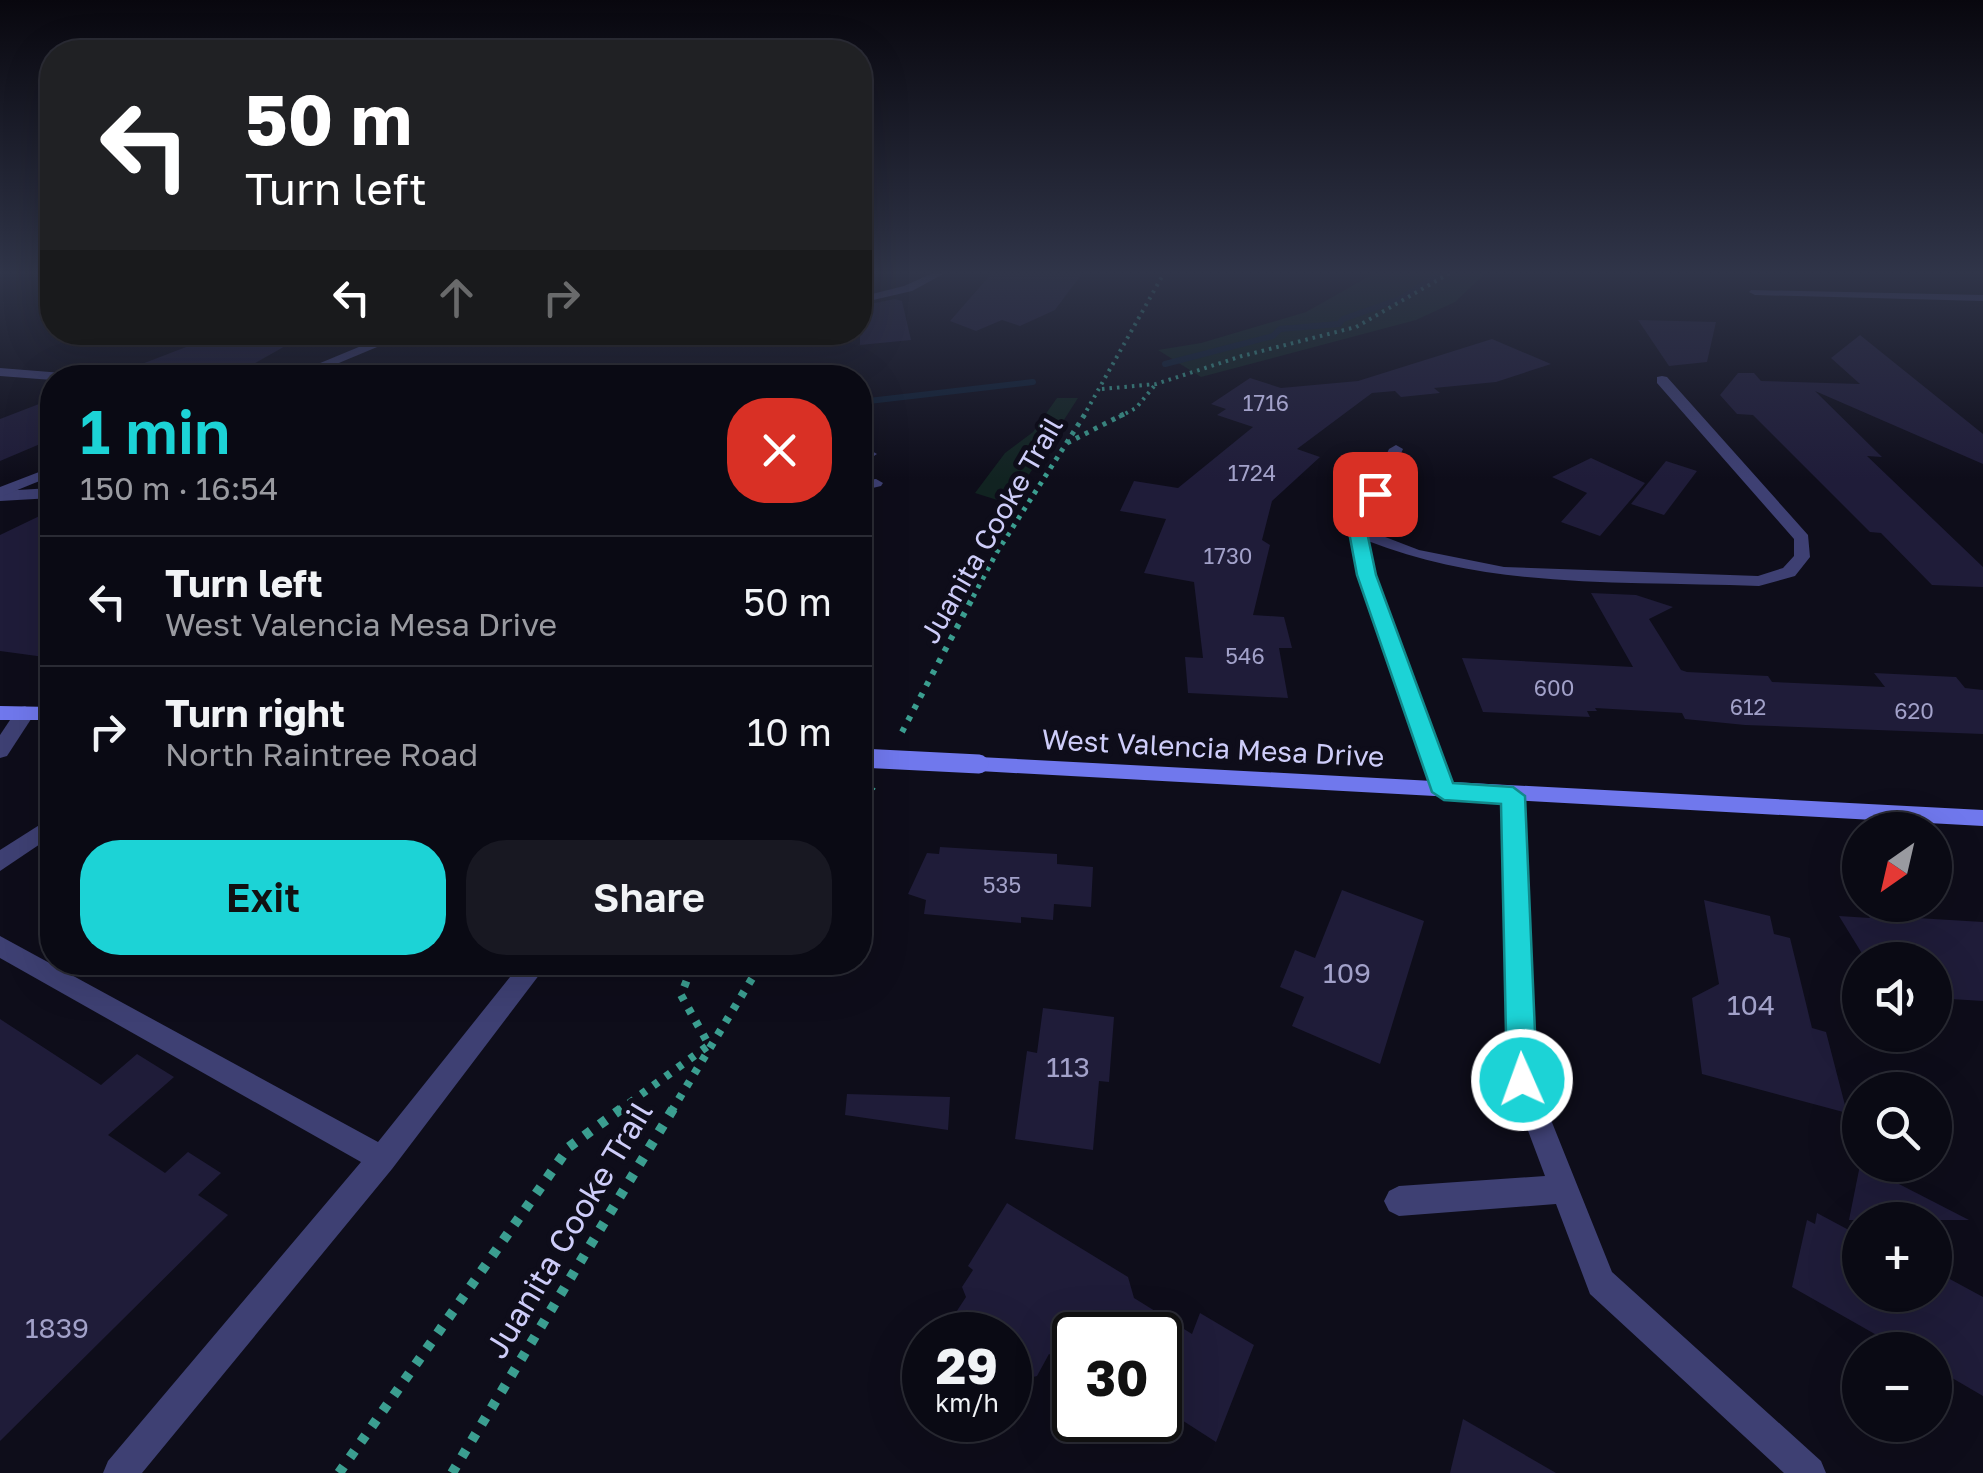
<!DOCTYPE html>
<html lang="en">
<head>
<meta charset="utf-8">
<style>
	body { margin:0; font-family:"Golos Text",sans-serif; background:#181822; color:#f1f3f6; height:100vh; display:flex; flex-direction:column; font-size:38px; white-space:nowrap }
	* { box-sizing:border-box; margin:0 }
	p { font-size:32px; color:#999aa0 }
	.icon { flex:none; width:55px; height:55px; fill:none; stroke:currentColor; stroke-width:2; stroke-linecap:round; stroke-linejoin:round }
	.map { position:relative; flex:1; overflow:hidden }
	.details { position:absolute; left:40px; top:365px; width:832px; height:610px; display:flex; flex-direction:column; background:#0a0a14; border-radius:40px; box-shadow:0 10px 40px #0002,0 0 0 2px #2a2b34 }
	.details>* { flex:none }
	.top-card { position:absolute; left:40px; top:40px; width:832px; height:305px; border-radius:40px; box-shadow:0 10px 40px #0002,0 0 0 2px #2a2b34; background:#202124; color:#fff; overflow:hidden }
	.needle { width:65px; rotate:214deg }
	.controls { position:absolute; left:1842px; top:812px; display:grid; gap:20px }
	.controls a { display:grid; place-items:center; width:110px; height:110px; border-radius:50%; background:#0a0a14; box-shadow:0 10px 40px #0002,0 0 0 2px #2a2b34; font-size:50px }
	.speed { position:absolute; left:902px; top:1312px; display:flex; gap:20px; font-size:50px; font-weight:700; text-align:center }
	.speed>* { display:grid; place-content:center; width:130px; height:130px; border-radius:50%; background:#0a0a14; box-shadow:0 10px 40px #0002,0 0 0 2px #2a2b34; line-height:1 }
	.speed small { font-size:25px; font-weight:400 }
	.speed .limit { border:5px solid #111; border-radius:15px; background:#fff; color:#111 }
	.pin { position:absolute; display:grid; place-items:center; width:85px; height:85px; color:#fff; margin:-42px; border-radius:20px; box-shadow:0 5px 15px #0006 }
	.me { position:absolute; width:110px; margin:-55px; rotate:358deg; stroke-linejoin:round; filter:drop-shadow(0 0 8px #0008) }
	.turn { display:flex; align-items:center; gap:35px; height:210px; padding:0 40px; font-size:45px }
	.turn .icon { width:130px; height:130px; stroke-width:2.5 }
	.turn b { display:block; font-size:70px; line-height:85px }
	.lanes { display:flex; align-items:center; height:95px; padding:0 40px; background:#0003; justify-content:center; gap:50px; direction:ltr }
	.lanes .off { opacity:.35 }
	.round { display:grid; place-items:center; flex:none; width:105px; height:105px; border-radius:40px; background:#181822 }
	.head { display:flex; align-items:center; justify-content:space-between; height:170px; padding:0 40px }
	h1 { font-size:60px; font-weight:600; line-height:75px; color:#1cd3d6 }
	.primary-button { display:flex; gap:20px; margin-top:auto; padding:20px 40px }
	.primary-button a { flex:1; height:115px; border-radius:40px; background:#1cd3d6; color:#111; font-size:40px; font-weight:600; line-height:115px; text-align:center }
	.primary-button a+a { background:#181822; color:#f1f3f6 }
	ul { padding:0; list-style:none }
	li { display:flex; align-items:center; gap:30px; height:130px; padding:0 40px; border-top:2px solid #2a2b34 }
	li div { flex:1 }
	li b { display:block; font-size:38px }
	li em { font-style:normal }
	.map>svg:first-child { display:block }
</style>
</head>
<body>
<div class="map">
<svg width="1983" height="1473" viewBox="0 0 1983 1473">
	<rect width="100%" height="100%" fill="#0e0d1a"/>
	<g fill="#112321">
		<polygon points="1375,273 1486,273 1455,302 1416,320 1201,377 1158,350 1201,343 1306,312"/>
		<polygon points="1057,398 1078,398 1010,504 975,493 1005,453 1033,432"/>
	</g>
	<g fill="none" stroke-linecap="round" stroke-linejoin="round">
		<g stroke="#0e1e33" stroke-width="6">
			<polyline points="1165,364 1273,336 1280,329 1339,324 1343,319 1400,299 1441,273"/>
			<polyline points="860,402 1033,382"/>
		</g>
	</g>
	<g fill="#1f1c39">
		<polygon points="993,272 1083,272 1055,310 1020,326 1002,320 976,331 950,321"/>
		<polygon points="895,299 902,301 911,340 860,345 860,306"/>
		<polygon points="1638,320 1716,322 1707,362 1669,366"/>
		<polygon points="225,332 310,332 250,366 220,378 134,367"/>
		<polygon points="1860,335 1983,434 1983,464 1815,391 1882,457 1867,456 1983,567 1983,587 1932,585 1881,533 1870,532 1753,415 1737,414 1720,395 1738,373 1754,373 1761,381 1860,384 1831,358"/>
		<polygon points="1492,339 1551,364 1496,382 1434,388 1440,393 1401,397 1395,391 1372,393 1297,449 1320,457 1272,501 1262,540 1270,545 1253,615 1284,617 1292,648 1279,648 1288,698 1188,693 1185,657 1203,658 1194,582 1144,573 1166,519 1120,511 1134,481 1178,488 1253,427 1217,415 1226,409 1211,404 1250,378 1281,388 1358,381"/>
		<polygon points="52,399 52,439 0,461 0,419"/>
		<polygon points="1591,458 1645,483 1600,536 1561,522 1587,493 1552,477"/>
		<polygon points="1666,461 1697,471 1664,515 1631,504"/>
		<polygon points="52,510 52,658 0,651 0,535"/>
		<polygon points="1591,593 1636,595 1673,607 1649,619 1681,670 1687,672 1768,676 1772,682 1885,687 1874,673 1956,677 1965,688 1983,690 1983,734 1745,725 1685,719 1682,713 1595,708 1597,711 1587,711 1590,717 1483,712 1462,658 1633,667"/>
		<polygon points="940,847 1057,854 1057,864 1093,867 1091,907 1054,904 1053,920 1021,917 1021,923 924,914 926,900 908,894 927,853 939,854"/>
		<polygon points="1342,890 1424,921 1380,1064 1292,1026 1304,997 1280,987 1295,950 1315,958"/>
		<polygon points="1704,900 1770,916 1774,934 1790,938 1812,1028 1826,1032 1847,1113 1702,1074 1692,998 1719,984"/>
		<polygon points="1868,915 1983,922 1983,1001 1935,998 1935,960 1866,960 1839,916 1870,918"/>
		<polygon points="1043,1008 1114,1017 1109,1082 1099,1081 1093,1150 1015,1139 1027,1051 1037,1053"/>
		<polygon points="0,1019 101,1085 137,1054 174,1077 108,1135 165,1173 188,1152 221,1173 198,1195 228,1215 0,1441"/>
		<polygon points="847,1094 950,1097 948,1130 845,1115"/>
		<polygon points="1860,1165 1862,1165 1969,1220 1849,1220"/>
		<polygon points="1007,1203 1128,1277 1134,1298 1192,1334 1200,1313 1254,1345 1216,1442 1160,1406 1160,1335 1075,1335 1075,1371 1049,1354 1037,1376 1010,1383 1010,1335 975,1335 951,1320 966,1297 962,1287 973,1270 968,1266"/>
		<polygon points="1817,1213 1860,1236 1860,1295 1935,1295 1935,1271 1983,1297 1983,1396 1935,1368 1935,1350 1903,1350 1792,1287 1807,1220 1815,1224"/>
		<polygon points="1463,1419 1556,1473 1450,1473"/>
	</g>
	<g fill="none" stroke-linecap="round" stroke-linejoin="round">
		<g stroke="#3b9e90" stroke-width="4" stroke-dasharray="2.5 5" stroke-linecap="butt">
			<polyline points="1102,389 1156,384 1242,356 1356,327 1450,273"/>
			<polyline points="1083,417 1164,273"/>
			<polyline points="1119,417 1136,408 1155,385"/>
		</g>
		<g stroke="#3b9e90" stroke-width="5" stroke-dasharray="4 6" stroke-linecap="butt">
			<polyline points="1067,443 1124,414"/>
			<polyline points="973,597 997,552 1085,414"/>
		</g>
		<g stroke="#3b9e90" stroke-width="6" stroke-dasharray="5 8" stroke-linecap="butt">
			<polyline points="902,732 974,595"/>
			<polyline points="860,812 873,787"/>
		</g>
		<g stroke="#3b9e90" stroke-width="8" stroke-dasharray="6 9" stroke-linecap="butt">
			<polyline points="617,1112 709,1045 681,995 694,962"/>
			<polyline points="671,1112 762,962"/>
		</g>
		<g stroke="#3b9e90" stroke-width="10" stroke-dasharray="8 11" stroke-linecap="butt">
			<polyline points="339,1473 569,1147 621,1109"/>
			<polyline points="452,1473 673,1109"/>
		</g>
		<g fill="#3e4073" fill-rule="evenodd">
			<polygon points="870,450 877,454 860,465 860,454"/>
			<polygon points="876,479 883,483 881,486 860,491 860,481"/>
			<polygon points="52,488 52,498 0,501 0,491"/>
			<polygon points="25,706 35,713 7,756 0,758 0,735 18,708"/>
			<polygon points="52,817 52,836 0,871 0,850"/>
			<polygon points="0,936 378,1142 522,962 549,962 392,1169 142,1473 103,1473 108,1461 361,1162 0,958"/>
		</g>
		<g fill="#3e4073" fill-rule="evenodd">
			<polygon points="933,273 945,273 912,291 860,303 860,297 904,286"/>
			<polygon points="1751,290 1983,295 1983,301 1755,295 1749,292"/>
			<polygon points="395,332 413,332 303,378 284,378"/>
			<polygon points="0,368 75,374 81,378 52,378 52,380 0,376"/>
			<path d="M1662 376 1667 377 1808 535 1810 557 1795 576 1759 586C1628 581 1492 590 1368 541L1375 575 1455 792 1451 797H1437L1359 575 1350 532 1389 449 1396 445 1403 449 1367 530 1419 550 1504 567 1758 576 1783 568 1794 556V539L1657 383V377Z"/>
			<polygon points="52,467 52,476 0,497 0,487"/>
			<polygon points="1513,788 1520,791 1524,796 1535,1080 1612,1272 1821,1461 1826,1473 1784,1473 1590,1294 1556,1204 1399,1216 1389,1211 1384,1201 1389,1191 1399,1186 1545,1176 1509,1080 1502,796 1506,791"/>
		</g>
		<g fill="#7078ed" fill-rule="evenodd">
			<polygon points="0,706 52,707 52,720 0,720"/>
			<polygon points="979,757 1983,810 1983,826 979,771 969,764"/>
		</g>
		<polyline stroke="#7078ed" stroke-width="19" points="860,758 979,764"/>
	</g>
	<linearGradient id="sky" x2="0" y2="1"><stop stop-color="#08070e"/><stop offset="0.57" stop-color="#303549"/><stop offset="1" stop-color="#303549" stop-opacity="0"/></linearGradient>
	<rect width="1983" height="479" fill="url(#sky)"/>
	<polygon fill="#1cd3d6" stroke="#12898b" stroke-width="2.5" points="1375,488 1384,494 1367,532 1376,575 1453,783 1513,787 1525,796 1537,1080 1533,1090 1522,1094 1511,1090 1507,1080 1501,804 1444,800 1432,792 1357,575 1349,532 1367,494"/>
	<g text-anchor="middle" stroke-width="10" stroke-linejoin="round" paint-order="stroke">
		<g font-size="22" fill="#a2a1c9">
			<text x="1266" y="411">1716</text>
			<text x="1252" y="481">1724</text>
			<text x="1228" y="564">1730</text>
			<text x="1245" y="664">546</text>
			<text x="1554" y="696">600</text>
			<text x="1748" y="715">612</text>
			<text x="1914" y="719">620</text>
			<text x="1002" y="893">535</text>
		</g>
		<g font-size="28" fill="#cecdf9" stroke="#0e0d1a">
			<text transform="translate(991 530) rotate(-60)" y="10">Juanita Cooke Trail</text>
			<text transform="translate(1213 748) rotate(3)" y="10">West Valencia Mesa Drive</text>
		</g>
		<g font-size="28" fill="#a2a1c9">
			<text x="1347" y="983">109</text>
			<text x="1751" y="1015">104</text>
			<text x="1068" y="1077">113</text>
			<text x="57" y="1338">1839</text>
		</g>
		<g font-size="32" fill="#cecdf9" stroke="#0e0d1a">
			<text transform="translate(569 1230) rotate(-59)" y="11">Juanita Cooke Trail</text>
		</g>
	</g>
</svg>
<div class="controls">
<a><svg class="needle" viewBox="-14 -14 28 28"><path d="M0-13l5 13h-10z" fill="#e53935"/><path d="M0 13l5-13h-10z" fill="#999aa0"/></svg></a>
<a><svg class="icon" aria-label="sound" viewBox="0 0 24 24"><path d="M4 9h4l5-4v14l-5-4H4zM17 9q2 3 0 6"/></svg></a>
<a><svg class="icon" aria-label="search" viewBox="0 0 24 24"><circle cx="10" cy="10" r="6"/><path d="M15 15l6 6"/></svg></a>
<a>+</a>
<a>−</a>
</div>
<div class="speed"><div>29<small>km/h</small></div><div class="limit">30</div></div>
<div class="pin" style="left:1375px;top:494px;background:#d93025"><svg class="icon" aria-label="arrive" viewBox="0 0 24 24"><path d="M6 21V4h12l-3 4 3 4H6"/></svg></div>
<svg class="me" style="left:1522px;top:1080px" viewBox="-20 -20 40 40"><circle r="17" fill="#1cd3d6" stroke="#fff" stroke-width="3"/><path d="M0-11L8 9 0 5-8 9z" fill="#fff"/></svg>
<div class="top-card">
<div class="turn"><svg class="icon" aria-label="left" viewBox="0 0 24 24"><path d="M17 20v-9H6M10 6l-5 5 5 5"/></svg><div><b>50 m</b>Turn left</div></div>
<div class="lanes"><svg class="icon" aria-label="left" viewBox="0 0 24 24"><path d="M17 20v-9H6M10 6l-5 5 5 5"/></svg><svg class="icon off" aria-label="ahead" viewBox="0 0 24 24"><path d="M12 20V5M6 11l6-6 6 6"/></svg><svg class="icon off" aria-label="right" viewBox="0 0 24 24"><path d="M7 20v-9h11M14 6l5 5-5 5"/></svg></div>
</div>
<section class="details">
<div class="head"><div><h1>1 min</h1><p>150 m · 16:54</p></div><a class="round" style="background:#d93025;color:#fff"><svg class="icon" aria-label="close" viewBox="0 0 24 24"><path d="M6 6l12 12M18 6L6 18"/></svg></a></div>
<ul>
<li><svg class="icon" aria-label="left" viewBox="0 0 24 24"><path d="M17 20v-9H6M10 6l-5 5 5 5"/></svg><div><b>Turn left</b><p>West Valencia Mesa Drive</p></div><em>50 m</em></li>
<li><svg class="icon" aria-label="right" viewBox="0 0 24 24"><path d="M7 20v-9h11M14 6l5 5-5 5"/></svg><div><b>Turn right</b><p>North Raintree Road</p></div><em>10 m</em></li>
</ul>
<div class="primary-button"><a>Exit</a><a>Share</a></div>
</section>
</div>
</body>
</html>
